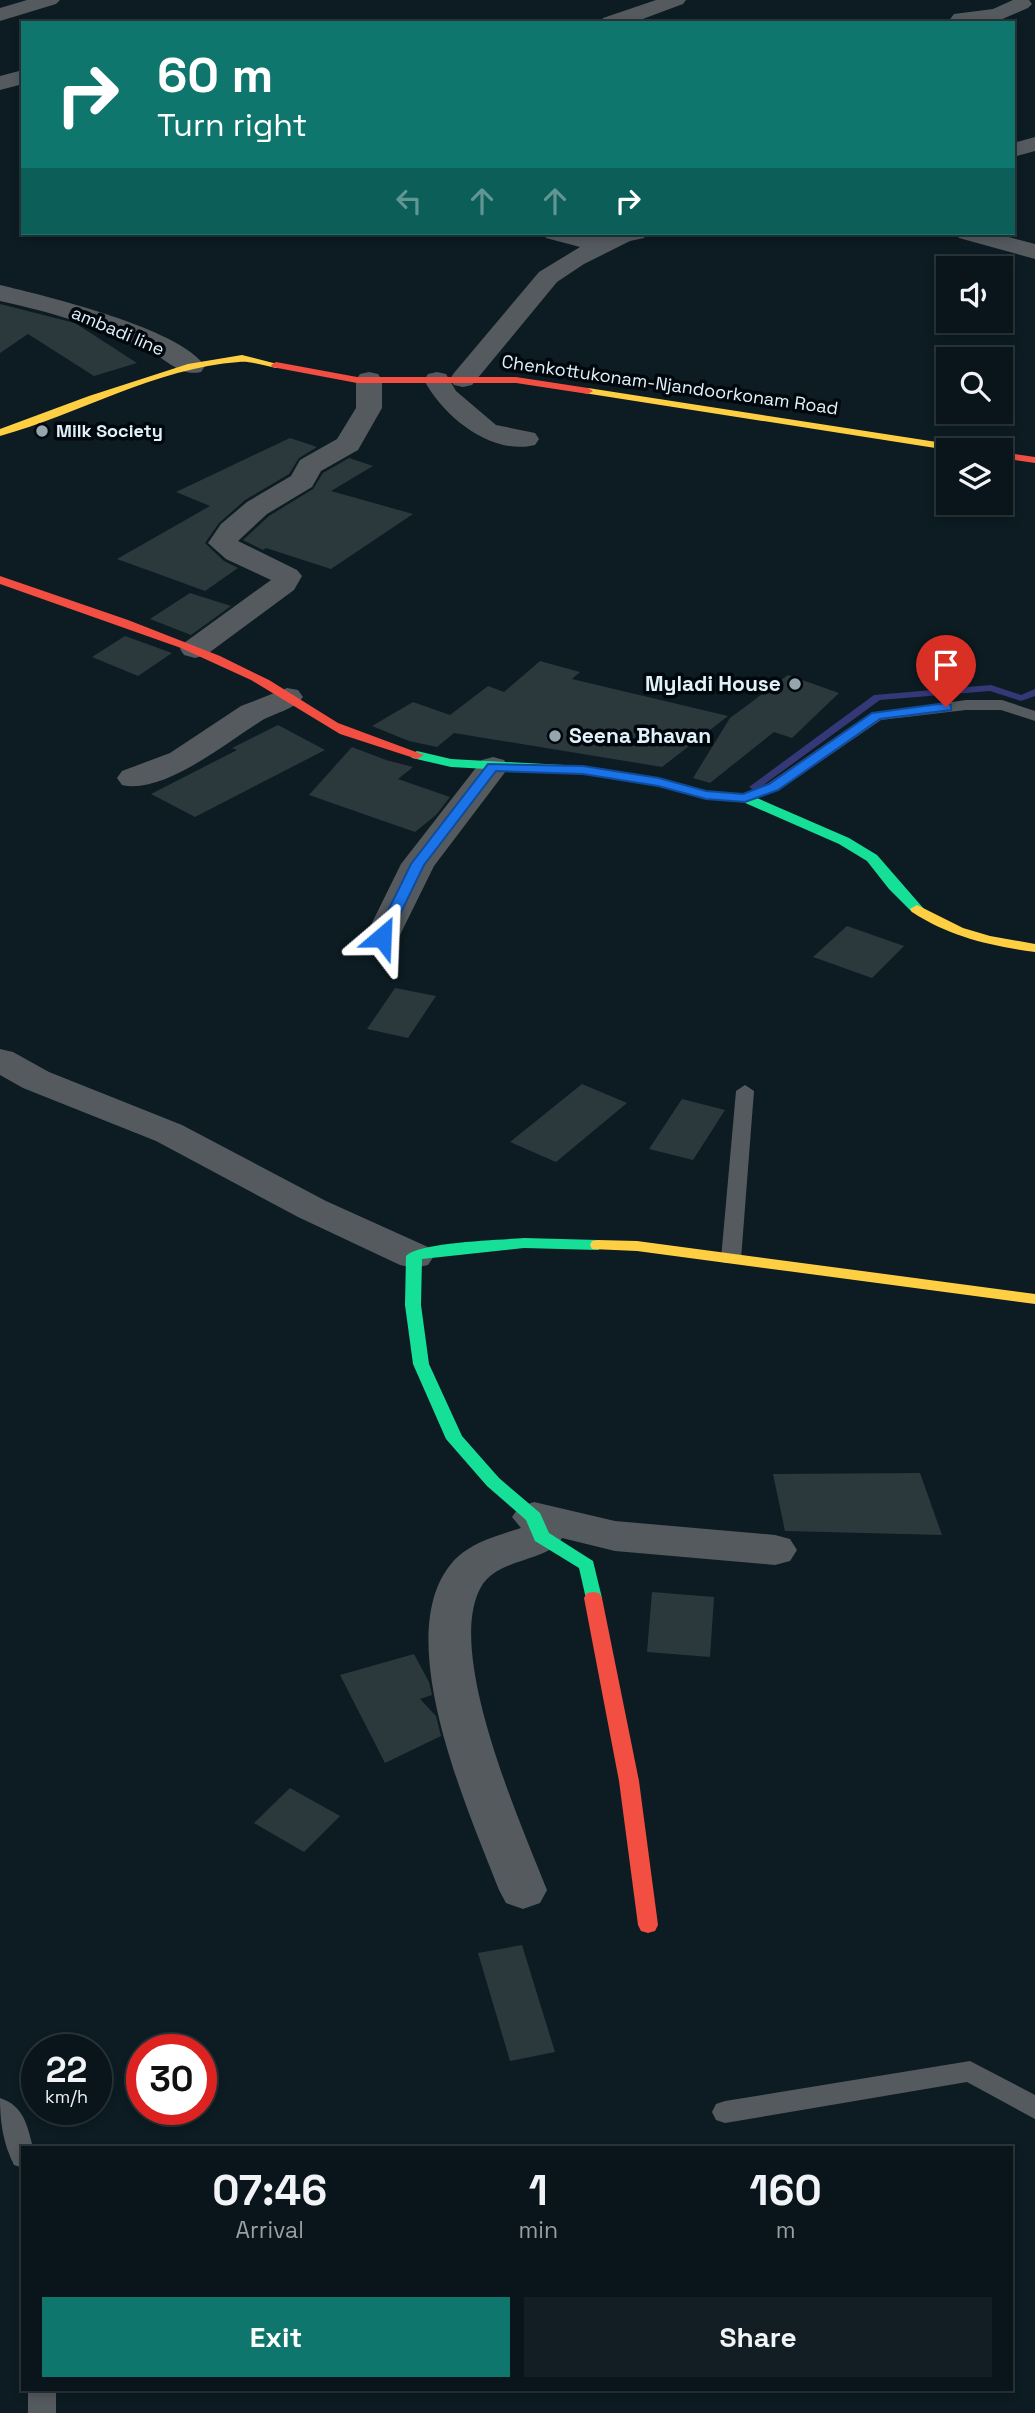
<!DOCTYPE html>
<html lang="en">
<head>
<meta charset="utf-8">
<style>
	body { margin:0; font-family:"Space Grotesk",sans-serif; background:#121e23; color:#f1f3f6; height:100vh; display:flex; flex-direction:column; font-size:26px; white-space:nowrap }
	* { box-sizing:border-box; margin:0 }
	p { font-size:23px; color:#999fa2 }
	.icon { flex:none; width:38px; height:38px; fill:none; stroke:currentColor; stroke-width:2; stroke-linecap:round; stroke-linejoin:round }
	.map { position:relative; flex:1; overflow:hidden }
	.side { position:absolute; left:21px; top:2146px; width:992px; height:245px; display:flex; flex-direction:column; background:#09151a; border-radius:0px; box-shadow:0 4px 10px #0003,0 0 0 2px #293439 }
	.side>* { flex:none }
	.hud { position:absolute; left:21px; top:21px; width:994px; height:214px; border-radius:0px; box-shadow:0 4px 10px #0003,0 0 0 2px #293439; background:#0f766e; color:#fff; overflow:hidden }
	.fabs { position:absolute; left:936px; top:256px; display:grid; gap:14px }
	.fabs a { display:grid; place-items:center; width:77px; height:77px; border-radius:0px; background:#09151a; box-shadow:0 4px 10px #0003,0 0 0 2px #293439; font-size:35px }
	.speed { position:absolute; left:21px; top:2034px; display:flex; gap:14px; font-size:35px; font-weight:700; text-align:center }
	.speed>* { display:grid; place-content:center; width:91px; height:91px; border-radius:50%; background:#09151a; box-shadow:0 4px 10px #0003,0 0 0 2px #293439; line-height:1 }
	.speed small { font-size:18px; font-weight:400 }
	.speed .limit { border:10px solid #d22; background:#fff; color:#111 }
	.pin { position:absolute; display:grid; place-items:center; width:60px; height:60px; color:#fff; margin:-72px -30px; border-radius:50% 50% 50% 0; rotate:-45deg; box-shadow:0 0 7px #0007 }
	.pin .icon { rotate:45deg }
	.me { position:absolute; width:77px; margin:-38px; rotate:26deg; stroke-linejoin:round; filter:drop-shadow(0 0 5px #0008) }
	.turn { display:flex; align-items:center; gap:24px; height:147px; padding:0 21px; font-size:32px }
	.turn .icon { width:91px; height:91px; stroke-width:2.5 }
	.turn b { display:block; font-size:49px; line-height:60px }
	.lanes { display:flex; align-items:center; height:66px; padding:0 21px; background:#0003; justify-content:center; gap:35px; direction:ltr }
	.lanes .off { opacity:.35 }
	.eta { display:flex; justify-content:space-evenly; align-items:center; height:119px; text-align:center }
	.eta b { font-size:42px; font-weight:700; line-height:49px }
	.action { display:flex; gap:14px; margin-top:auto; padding:14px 21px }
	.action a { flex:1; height:80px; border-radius:0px; background:#0f766e; color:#fff; font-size:28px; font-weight:700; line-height:80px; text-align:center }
	.action a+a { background:#121e23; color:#f1f3f6 }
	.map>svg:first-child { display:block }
</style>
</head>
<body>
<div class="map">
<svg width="1035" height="2413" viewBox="0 0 1035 2413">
	<rect width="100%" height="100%" fill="#0c1c22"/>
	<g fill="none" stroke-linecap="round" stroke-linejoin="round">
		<polygon fill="#343877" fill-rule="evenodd" points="991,685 1021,695 1035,689 1035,696 1021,701 990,691 880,700 758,789 754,790 749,787 874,695"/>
	</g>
	<g fill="#2b393d">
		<polygon points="0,304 75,323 137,363 94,376 28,334 0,353"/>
		<polygon points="290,438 317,447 299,458 289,474 245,500 219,523 205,543 224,561 238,568 205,591 117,559 210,506 176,492"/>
		<polygon points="349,458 373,466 331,491 413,514 331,569 266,548 263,550 243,540 269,516 313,489 323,473"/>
		<polygon points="190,593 231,606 191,635 150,619"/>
		<polygon points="125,636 172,653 138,676 92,657"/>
		<polygon points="540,661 580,672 572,679 728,716 662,767 454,733 437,747 409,741 372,726 413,702 450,715 488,686 504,692"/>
		<polygon points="788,675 839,693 792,738 774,732 710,783 693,778 730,718"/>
		<polygon points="278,725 325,750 195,817 151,794 237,750 232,748"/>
		<polygon points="352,747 386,760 413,767 398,779 450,797 436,815 415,832 309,795"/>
		<polygon points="847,926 904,946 872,978 813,957"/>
		<polygon points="395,988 436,996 408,1038 367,1029"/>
		<polygon points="582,1084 627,1103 556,1162 510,1142"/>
		<polygon points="682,1099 725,1110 693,1160 649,1149"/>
		<polygon points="920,1473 942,1535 785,1531 773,1474"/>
		<polygon points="652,1592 714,1597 710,1657 647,1652"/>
		<polygon points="414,1654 429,1682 432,1695 420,1699 436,1716 441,1736 385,1763 340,1675"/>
		<polygon points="290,1788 340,1816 304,1852 254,1823"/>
		<polygon points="522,1945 555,2052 510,2061 478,1953"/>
	</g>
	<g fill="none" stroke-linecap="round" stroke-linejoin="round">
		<g fill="#555a5e" fill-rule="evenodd">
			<polygon points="966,700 1002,700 1035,711 1035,721 1001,710 966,710 881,720 779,790 745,803 737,798 767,784 871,713"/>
			<polygon points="745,1085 754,1091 741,1259 738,1263 724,1263 721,1259 736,1091"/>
			<polygon points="970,2061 1035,2095 1035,2119 967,2082 725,2123 716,2120 712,2112 716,2104 725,2101"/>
			<path d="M0 2098C24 2106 27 2125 33 2147H23V2168L14 2165C3 2143 0 2122 0 2098Z"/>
			<rect x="28" y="2389" width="28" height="24"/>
		</g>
		<g fill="#555a5e" fill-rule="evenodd">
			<polygon points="27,0 60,0 56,4 0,21 0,8"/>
			<polygon points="656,0 686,0 683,4 632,23 601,23 603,18"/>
			<polygon points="1013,0 1029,0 1032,4 1028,8 998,21 947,23 954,14 993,9"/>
			<polygon points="23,70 23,84 0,90 0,76"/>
			<polygon points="1035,137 1035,151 1013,157 1013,143"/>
			<polygon points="543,233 583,233 600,237 609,233 647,233 644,238 630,241 584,264 557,282 472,385 463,387 454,385 450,379 454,373 539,272 580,247 546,238"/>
			<polygon points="956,233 994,233 1035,244 1035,259 959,238"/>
			<path d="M0 285C46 296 179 328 205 366L201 372C180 377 166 359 148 350 98 326 54 313 0 301Z"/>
			<polygon points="369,372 378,374 382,380 382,408 358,450 321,471 312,487 267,514 238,541 297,570 302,576 294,590 206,655 195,658 184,655 180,649 184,643 271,580 226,559 208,543 221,524 247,502 291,476 300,460 337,439 356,408 356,380 360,374"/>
			<path d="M437 372 446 374 456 391 496 425 535 433 539 439 535 445C491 456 443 416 424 380L428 374Z"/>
			<path d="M287 688 298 690 303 697C294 710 274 713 261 721 227 742 163 795 122 785L117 778 122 771 170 753 241 706Z"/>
			<polygon points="493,757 504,760 509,767 434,866 399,937 394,944 382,947 370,944 365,937 401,864 482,760"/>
			<polygon points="0,1049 13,1052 49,1072 182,1125 326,1201 428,1247 434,1256 428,1265 414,1268 400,1265 298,1217 156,1141 23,1088 0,1075"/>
			<path d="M534 1502 615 1521 775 1535 790 1539 797 1550 790 1561 775 1565 615 1551 562 1538C547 1563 498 1557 481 1587 444 1652 521 1824 547 1890L540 1903 523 1909 506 1903 499 1890C469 1812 390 1638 451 1564 468 1543 496 1536 521 1528L512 1517 519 1507Z"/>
		</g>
		<g fill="#16e098" fill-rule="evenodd">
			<polygon points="417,751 451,759 583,766 659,778 707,791 750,795 849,838 877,855 924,909 917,913 912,912 889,889 867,861 839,844 743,802 706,799 658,786 583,774 451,767 412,758 410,755"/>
			<path d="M524 1238 598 1240 606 1245 598 1250 524 1248 422 1259 421 1305 429 1364 462 1436 499 1478 540 1513 549 1533 593 1561 602 1598 599 1603H587L579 1568 535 1541 526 1520 487 1486 446 1439 413 1364 405 1305 406 1256C418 1242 502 1240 524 1238Z"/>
		</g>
		<g fill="#ffcf43" fill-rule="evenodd">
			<path d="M242 355 281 365 276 368C265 366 251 361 239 362 155 368 80 414 0 436V429L89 396 188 364Z"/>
			<polygon points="588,388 969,447 974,450 948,450 584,393 584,389"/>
			<path d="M917 905 963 928 990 936 1035 944V952C991 946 950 937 912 912L910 909Z"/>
			<polygon points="598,1240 637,1241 1035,1294 1035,1304 637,1251 592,1249 590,1245 592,1241"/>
		</g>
		<g fill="#f24e42" fill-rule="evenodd">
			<polygon points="276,362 357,377 516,377 588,388 593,391 588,394 516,383 357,383 272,367 271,365"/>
			<polygon points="1001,452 1035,457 1035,463 1001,458"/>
			<polygon points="0,576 128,620 220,656 269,680 338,723 424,755 417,759 340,734 251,680 181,648 0,584"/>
			<polygon points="593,1592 599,1593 602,1598 639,1781 658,1925 655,1931 648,1933 641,1931 638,1925 619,1781 584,1598 587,1593"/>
		</g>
	</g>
	<polygon fill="#1a73e8" stroke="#114b97" stroke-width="2" points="946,703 951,705 951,710 880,719 778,790 745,802 706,799 658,786 583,774 496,771 424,865 387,941 377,941 375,937 411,864 488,764 583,766 659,778 706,791 743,794 769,784 872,713"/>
	<g fill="#96a6ae" stroke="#01080d" stroke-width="2.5">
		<circle cx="42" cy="431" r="7"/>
		<circle cx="795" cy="684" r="7"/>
		<circle cx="555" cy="736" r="7"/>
	</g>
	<g text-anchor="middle" stroke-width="7" stroke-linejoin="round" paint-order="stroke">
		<g font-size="18" fill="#e1f1fa" stroke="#01080d">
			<text transform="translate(118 331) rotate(23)" y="6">ambadi line</text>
			<text transform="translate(670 385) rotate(8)" y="6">Chenkottukonam-Njandoorkonam Road</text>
		</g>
		<g font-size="18" font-weight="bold" fill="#e1f1fa" stroke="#01080d" text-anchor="start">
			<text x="56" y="437">Milk Society</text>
		</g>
		<g font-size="21" font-weight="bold" fill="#e1f1fa" stroke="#01080d" text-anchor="end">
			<text x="781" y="691">Myladi House</text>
			<text x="569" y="743" text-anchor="start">Seena Bhavan</text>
		</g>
	</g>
</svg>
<div class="fabs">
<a><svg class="icon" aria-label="sound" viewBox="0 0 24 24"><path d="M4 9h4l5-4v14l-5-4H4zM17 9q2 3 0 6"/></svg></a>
<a><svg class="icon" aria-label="search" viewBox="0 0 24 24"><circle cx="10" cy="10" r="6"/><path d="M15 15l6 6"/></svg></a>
<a><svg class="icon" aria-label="layers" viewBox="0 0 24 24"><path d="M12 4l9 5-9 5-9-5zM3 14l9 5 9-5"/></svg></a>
</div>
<div class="speed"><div>22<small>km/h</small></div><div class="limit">30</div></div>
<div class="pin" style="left:946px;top:707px;background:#d93025"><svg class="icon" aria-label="arrive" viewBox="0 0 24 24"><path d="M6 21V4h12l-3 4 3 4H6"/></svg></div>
<svg class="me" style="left:382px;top:937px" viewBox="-20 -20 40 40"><path d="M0-17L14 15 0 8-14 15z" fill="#1a73e8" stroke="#fff" stroke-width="4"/></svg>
<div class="hud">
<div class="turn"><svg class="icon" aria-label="right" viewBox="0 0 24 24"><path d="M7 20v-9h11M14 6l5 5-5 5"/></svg><div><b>60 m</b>Turn right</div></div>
<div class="lanes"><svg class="icon off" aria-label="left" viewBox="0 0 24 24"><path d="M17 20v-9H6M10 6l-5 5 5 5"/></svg><svg class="icon off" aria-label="ahead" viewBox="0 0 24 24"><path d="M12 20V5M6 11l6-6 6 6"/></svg><svg class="icon off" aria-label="ahead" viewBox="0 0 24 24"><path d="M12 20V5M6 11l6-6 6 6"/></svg><svg class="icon" aria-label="right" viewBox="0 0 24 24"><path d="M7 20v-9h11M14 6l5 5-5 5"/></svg></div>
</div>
<section class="side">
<div class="eta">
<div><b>07:46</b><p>Arrival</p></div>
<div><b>1</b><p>min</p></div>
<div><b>160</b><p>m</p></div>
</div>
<div class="action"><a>Exit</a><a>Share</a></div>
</section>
</div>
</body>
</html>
